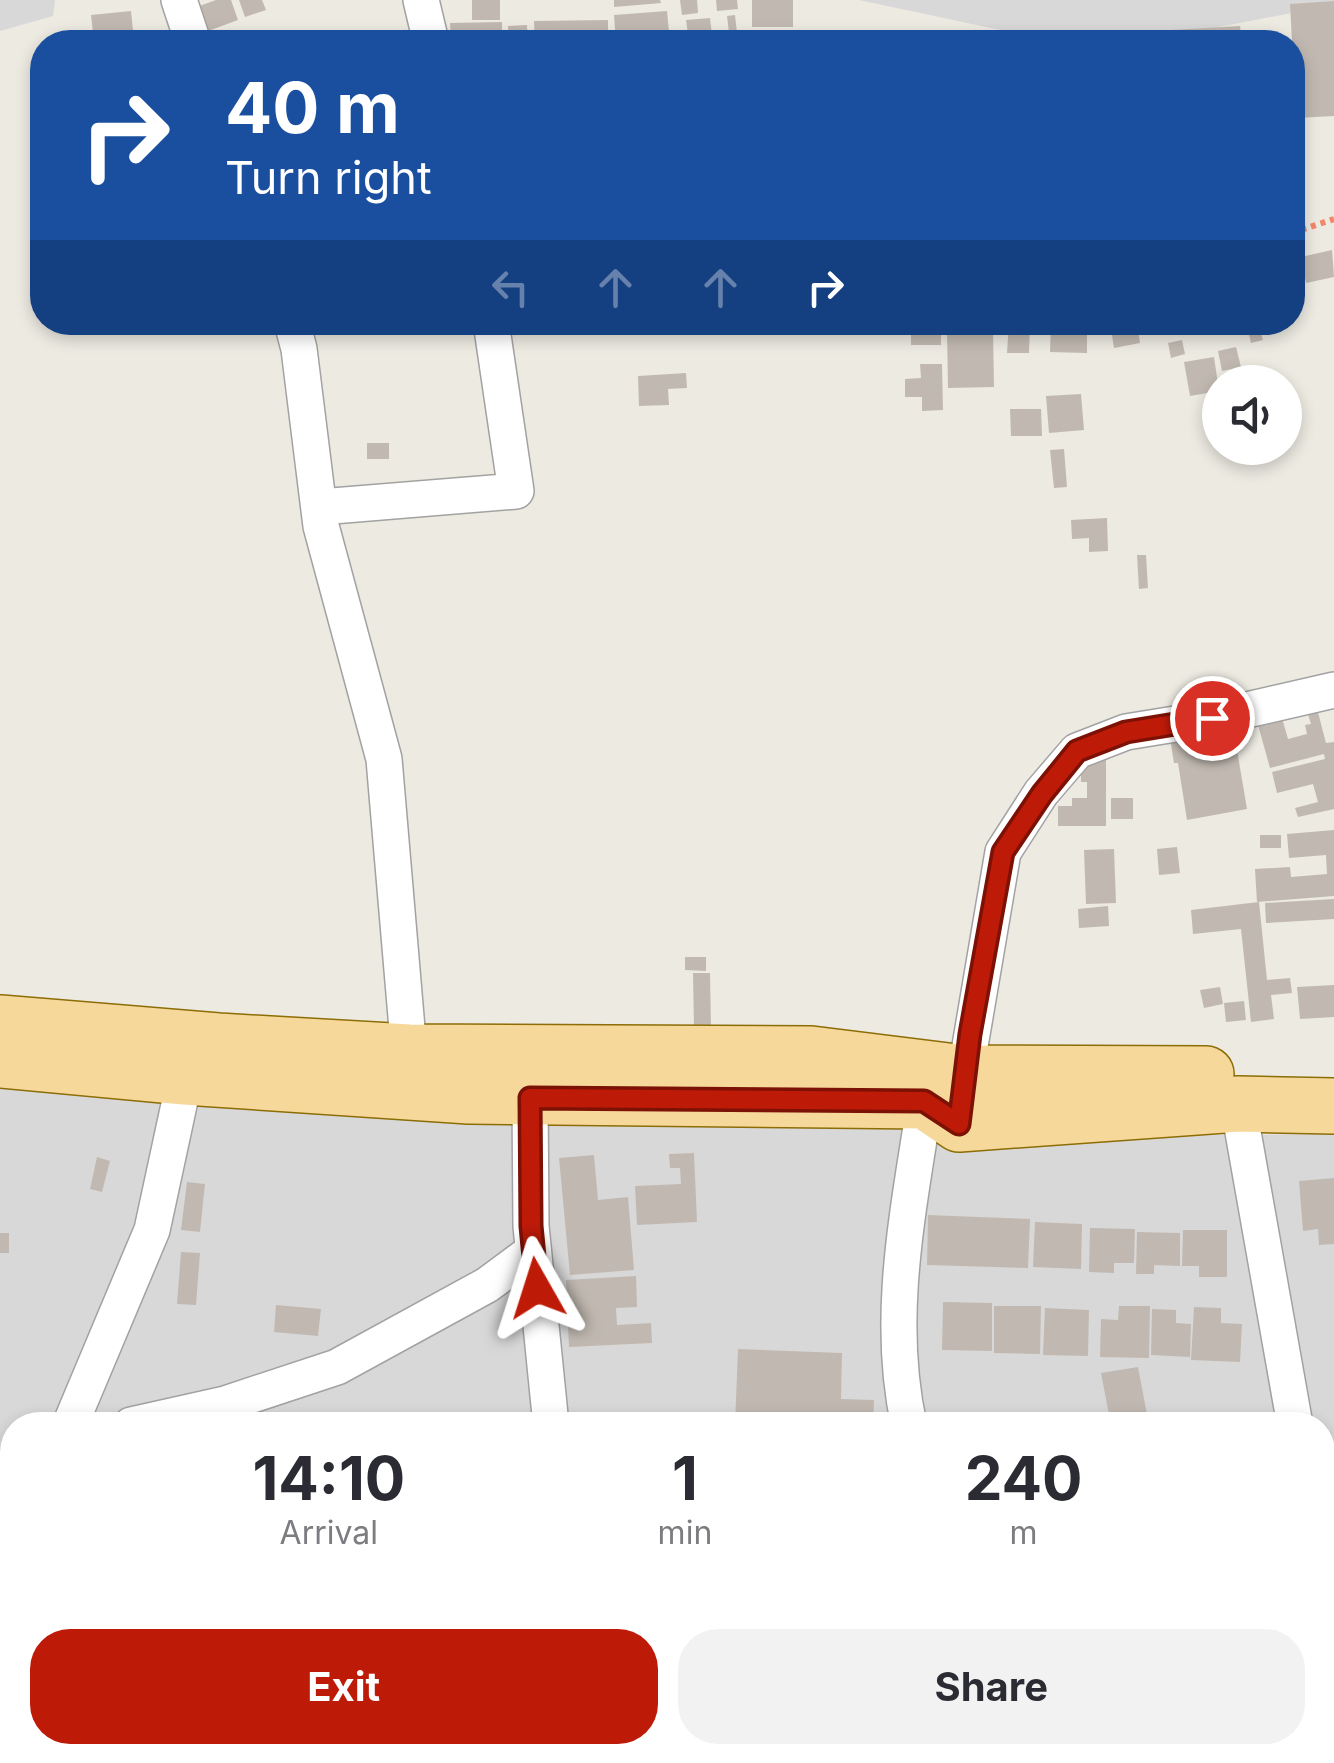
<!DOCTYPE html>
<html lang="en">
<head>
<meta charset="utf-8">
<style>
	body { margin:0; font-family:Inter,sans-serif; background:#f2f2f3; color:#2b2b33; height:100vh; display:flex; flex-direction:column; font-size:38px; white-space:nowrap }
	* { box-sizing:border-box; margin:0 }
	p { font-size:32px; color:#7c7c81 }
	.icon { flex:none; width:55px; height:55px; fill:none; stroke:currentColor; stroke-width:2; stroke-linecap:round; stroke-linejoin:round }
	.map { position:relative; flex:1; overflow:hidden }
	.panel { position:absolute; left:0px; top:1412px; width:1335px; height:352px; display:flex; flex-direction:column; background:#fff; border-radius:40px 40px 0 0; box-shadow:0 5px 15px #0003 }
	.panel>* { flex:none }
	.banner { position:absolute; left:30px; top:30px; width:1275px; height:305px; border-radius:40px; box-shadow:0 5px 15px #0003; background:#1a4fa0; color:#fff; overflow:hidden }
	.controls { position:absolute; left:1202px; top:365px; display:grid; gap:20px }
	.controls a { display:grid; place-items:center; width:100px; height:100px; border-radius:50%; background:#fff; box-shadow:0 5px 15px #0003; font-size:50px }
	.pin { position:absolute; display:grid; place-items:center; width:85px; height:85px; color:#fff; margin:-42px; border:5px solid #fff; border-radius:50%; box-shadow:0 2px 10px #0007 }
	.me { position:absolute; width:110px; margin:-55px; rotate:354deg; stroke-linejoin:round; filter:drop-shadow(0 0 8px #0008) }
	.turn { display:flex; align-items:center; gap:35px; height:210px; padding:0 30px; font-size:45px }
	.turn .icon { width:130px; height:130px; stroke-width:2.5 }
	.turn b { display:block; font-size:70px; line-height:85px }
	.lanes { display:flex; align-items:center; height:95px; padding:0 30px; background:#0003; justify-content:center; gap:50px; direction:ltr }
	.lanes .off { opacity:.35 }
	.eta { display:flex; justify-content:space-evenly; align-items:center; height:170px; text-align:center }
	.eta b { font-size:60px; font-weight:700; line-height:70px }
	.action { display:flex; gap:20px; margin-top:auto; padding:20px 30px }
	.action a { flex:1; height:115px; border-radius:40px; background:#be1a08; color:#fff; font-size:40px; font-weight:700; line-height:115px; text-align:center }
	.action a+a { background:#f2f2f3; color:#2b2b33 }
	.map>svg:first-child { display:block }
</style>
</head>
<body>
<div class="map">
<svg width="1334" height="1763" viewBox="0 0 1334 1763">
	<rect width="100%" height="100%" fill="#eceae1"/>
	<g fill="#d9d8d8" fill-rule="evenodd">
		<polygon points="0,0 55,0 53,16 0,31"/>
		<polygon points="859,0 1334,0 1334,5 1140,42 1057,42"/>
		<path d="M0 1002 777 1102 1215 1135 1334 1134V1763H0ZM12 1425H1322V1752H12Z"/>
	</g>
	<g fill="#c1b9b1">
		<polygon points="216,0 231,0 238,20 200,34 191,9"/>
		<polygon points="239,0 262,0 266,10 245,17"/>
		<rect x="472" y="0" width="28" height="20"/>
		<polygon points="614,0 660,0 661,3 614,7"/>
		<polygon points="680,0 697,0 698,13 682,15"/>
		<polygon points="716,0 737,0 738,9 717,11"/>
		<rect x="752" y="0" width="41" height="27"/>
		<polygon points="1334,1 1334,116 1296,118 1290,4"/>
		<polygon points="131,11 134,41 94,42 91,15"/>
		<polygon points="667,11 670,42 616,42 614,15"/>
		<polygon points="735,15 738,42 689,42 686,20 710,18 712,35 729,33 727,16"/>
		<polygon points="608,20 608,42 535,42 534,21"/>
		<polygon points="502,22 502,42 451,42 450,23"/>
		<polygon points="527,25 528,42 509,42 508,26"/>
		<polygon points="1240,26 1242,42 1156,42 1154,31"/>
		<polygon points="1332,250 1334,277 1306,283 1301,257"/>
		<rect x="911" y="322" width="30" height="23"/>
		<polygon points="1009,322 1030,322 1029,353 1007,353"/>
		<polygon points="1110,322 1137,322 1140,343 1114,348"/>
		<polygon points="1258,324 1263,340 1251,343 1247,326"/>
		<polygon points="1051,325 1087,325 1087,353 1050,352"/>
		<polygon points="993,330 994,387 948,388 947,331"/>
		<polygon points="1182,340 1185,354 1171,358 1168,343"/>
		<polygon points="1236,347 1241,367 1222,371 1218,351"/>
		<polygon points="1214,357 1219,391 1190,396 1184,362"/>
		<polygon points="920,364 942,364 943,410 922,411 922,397 905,397 905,379 921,378"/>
		<polygon points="686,373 687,388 668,389 669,405 639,406 638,376"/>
		<polygon points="1081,394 1084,430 1049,433 1046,396"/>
		<polygon points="1010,409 1041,409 1042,436 1011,436"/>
		<rect x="367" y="443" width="22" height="16"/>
		<polygon points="1064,449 1067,487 1054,488 1050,450"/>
		<polygon points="1107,518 1108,551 1089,552 1089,538 1072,539 1071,520"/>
		<polygon points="1137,555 1146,555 1148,588 1139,589"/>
		<polygon points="1315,701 1326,743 1334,742 1334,809 1298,817 1295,808 1318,802 1313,784 1277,793 1272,772 1325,759 1324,754 1270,768 1253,707 1280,711 1288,739 1307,734 1305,725 1311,724 1305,704"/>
		<polygon points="1215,721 1220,747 1236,744 1247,809 1187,820 1178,763 1174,763 1169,732 1181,730 1185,751 1202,748 1197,724"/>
		<polygon points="1081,753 1106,753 1106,826 1058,826 1058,806 1072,806 1072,798 1087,798 1087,782 1081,782"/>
		<rect x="1111" y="798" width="22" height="21"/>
		<polygon points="1334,830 1334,896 1257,902 1255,869 1290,867 1291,877 1327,874 1326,855 1289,858 1287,834"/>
		<rect x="1260" y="835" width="21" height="13"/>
		<polygon points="1177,847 1180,873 1159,875 1157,849"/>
		<polygon points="1114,849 1116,903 1086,904 1084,850"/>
		<polygon points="1334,899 1334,919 1266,923 1265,903"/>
		<polygon points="1259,902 1267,980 1290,978 1292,993 1271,995 1274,1019 1251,1022 1241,929 1193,934 1191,910"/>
		<polygon points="1108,906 1109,926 1079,928 1078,909"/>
		<polygon points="685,957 706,957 706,971 685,970"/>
		<polygon points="693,973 710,973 711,1028 694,1028"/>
		<polygon points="1334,985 1334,1017 1300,1019 1297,987"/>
		<polygon points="1220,987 1223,1004 1204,1008 1200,990"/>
		<polygon points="1244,1001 1246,1020 1226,1022 1224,1003"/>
		<polygon points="694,1153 697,1222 637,1225 635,1186 681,1184 680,1168 670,1168 669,1154"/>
		<polygon points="594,1155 598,1200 628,1197 634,1270 570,1275 559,1158"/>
		<polygon points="97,1157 110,1161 102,1192 90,1189"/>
		<polygon points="1334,1178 1334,1244 1319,1245 1318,1229 1303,1231 1299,1181"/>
		<polygon points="187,1182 205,1184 200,1232 181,1230"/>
		<polygon points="928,1215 1030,1219 1028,1268 927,1265"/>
		<polygon points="1035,1222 1082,1224 1081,1269 1033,1267"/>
		<polygon points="1090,1228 1135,1229 1134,1263 1114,1263 1114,1273 1089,1272"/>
		<polygon points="1183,1230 1227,1230 1227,1277 1199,1277 1199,1266 1182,1266"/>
		<polygon points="1137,1232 1180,1233 1180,1266 1154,1265 1154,1274 1136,1274"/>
		<rect x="0" y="1233" width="9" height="20"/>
		<polygon points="181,1252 200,1253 196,1305 177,1304"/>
		<polygon points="636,1276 637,1307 616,1308 617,1325 651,1323 652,1343 569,1347 566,1280"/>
		<polygon points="943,1302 992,1303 992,1351 942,1350"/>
		<polygon points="276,1305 321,1309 318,1336 274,1332"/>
		<polygon points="994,1306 1041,1306 1040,1354 994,1353"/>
		<polygon points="1119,1306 1150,1306 1149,1358 1100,1357 1101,1319 1118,1320"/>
		<polygon points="1194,1307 1221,1308 1221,1323 1242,1324 1240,1362 1191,1360"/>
		<polygon points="1045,1308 1089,1310 1088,1356 1043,1355"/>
		<polygon points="1152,1309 1176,1310 1176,1323 1191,1324 1190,1357 1151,1355"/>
		<polygon points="738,1349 842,1353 841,1399 874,1400 873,1425 735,1425"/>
		<polygon points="1138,1367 1149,1425 1111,1425 1101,1373"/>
		<rect x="78" y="1752" width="100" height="11"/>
		<polygon points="197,1752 222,1752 224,1763 198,1763"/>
		<polygon points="229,1752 375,1752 376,1763 230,1763"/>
		<polygon points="379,1752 412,1752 413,1763 380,1763"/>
		<rect x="449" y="1752" width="27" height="11"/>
		<rect x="663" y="1752" width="113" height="11"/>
		<rect x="779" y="1752" width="37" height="11"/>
		<polygon points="843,1752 869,1752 868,1763 843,1763"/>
		<polygon points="1042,1752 1071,1752 1072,1763 1003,1763 1003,1754"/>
		<polygon points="1076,1752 1162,1752 1163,1763 1077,1763"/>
	</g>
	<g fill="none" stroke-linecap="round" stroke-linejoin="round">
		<defs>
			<g id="street">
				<polyline points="179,0 193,42"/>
				<polyline points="421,0 431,42"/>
				<polyline points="292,322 299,349 321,526 384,759 409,1052"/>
				<polyline points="320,507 516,491 491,322"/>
				<polyline points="962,1093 1003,852 1041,793 1077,751 1126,732 1212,718 1334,690"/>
				<polyline points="530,1098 531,1226 551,1425"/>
				<polyline points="1238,1104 1295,1425"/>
				<polyline points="70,1425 152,1230 185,1077"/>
				<polyline points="131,1425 225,1404 337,1367 487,1285 533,1251"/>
				<path d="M909 1425C885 1317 909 1208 925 1101"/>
				<polyline points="0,1531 12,1532"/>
				<polyline points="1322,1551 1334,1603"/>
				<polyline points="584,1752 586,1763"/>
				<polyline points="969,1752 969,1763"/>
				<polyline points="29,1763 30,1752"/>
			</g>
			<g id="primary">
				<polyline points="0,1023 218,1041 409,1052 811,1054 964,1073 1206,1074"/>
				<polyline points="0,1060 185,1077 469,1096 925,1101 959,1124 1238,1104 1334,1106"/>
			</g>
		</defs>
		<use href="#street" stroke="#a2a2a2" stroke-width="38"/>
		<use href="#primary" stroke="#8c6d06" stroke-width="58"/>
		<polyline stroke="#f3866b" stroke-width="6" stroke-dasharray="5 5" stroke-linecap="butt" points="1292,233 1334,219"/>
		<use href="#street" stroke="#fff" stroke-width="35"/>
		<use href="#primary" stroke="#f7d89b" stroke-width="55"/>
	</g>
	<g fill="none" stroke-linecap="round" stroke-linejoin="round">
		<defs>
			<polyline id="route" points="537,1288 531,1226 530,1098 924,1101 959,1124 970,1034 1003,852 1042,794 1077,751 1126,732 1212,718"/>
		</defs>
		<use href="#route" stroke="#7c1105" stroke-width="25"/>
		<use href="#route" stroke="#be1a08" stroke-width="18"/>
	</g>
</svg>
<div class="controls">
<a><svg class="icon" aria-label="sound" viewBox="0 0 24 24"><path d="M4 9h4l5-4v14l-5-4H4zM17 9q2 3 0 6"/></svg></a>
</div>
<div class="pin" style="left:1212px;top:718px;background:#d93025"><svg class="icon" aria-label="arrive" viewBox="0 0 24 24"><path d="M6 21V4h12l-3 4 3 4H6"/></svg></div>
<svg class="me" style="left:537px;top:1288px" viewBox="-20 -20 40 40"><path d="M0-17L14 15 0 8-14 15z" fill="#be1a08" stroke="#fff" stroke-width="4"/></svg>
<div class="banner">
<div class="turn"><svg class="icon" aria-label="right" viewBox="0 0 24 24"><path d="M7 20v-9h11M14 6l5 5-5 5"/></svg><div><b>40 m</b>Turn right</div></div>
<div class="lanes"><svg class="icon off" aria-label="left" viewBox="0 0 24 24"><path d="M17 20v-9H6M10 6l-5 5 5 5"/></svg><svg class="icon off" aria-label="ahead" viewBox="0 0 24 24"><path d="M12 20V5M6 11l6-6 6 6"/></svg><svg class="icon off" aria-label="ahead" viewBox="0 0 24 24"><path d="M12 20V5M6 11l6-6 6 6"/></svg><svg class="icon" aria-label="right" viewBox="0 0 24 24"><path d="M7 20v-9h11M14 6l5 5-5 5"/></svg></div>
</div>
<section class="panel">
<div class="eta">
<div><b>14:10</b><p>Arrival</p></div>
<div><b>1</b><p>min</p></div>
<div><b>240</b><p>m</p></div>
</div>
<div class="action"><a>Exit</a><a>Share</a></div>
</section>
</div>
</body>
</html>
